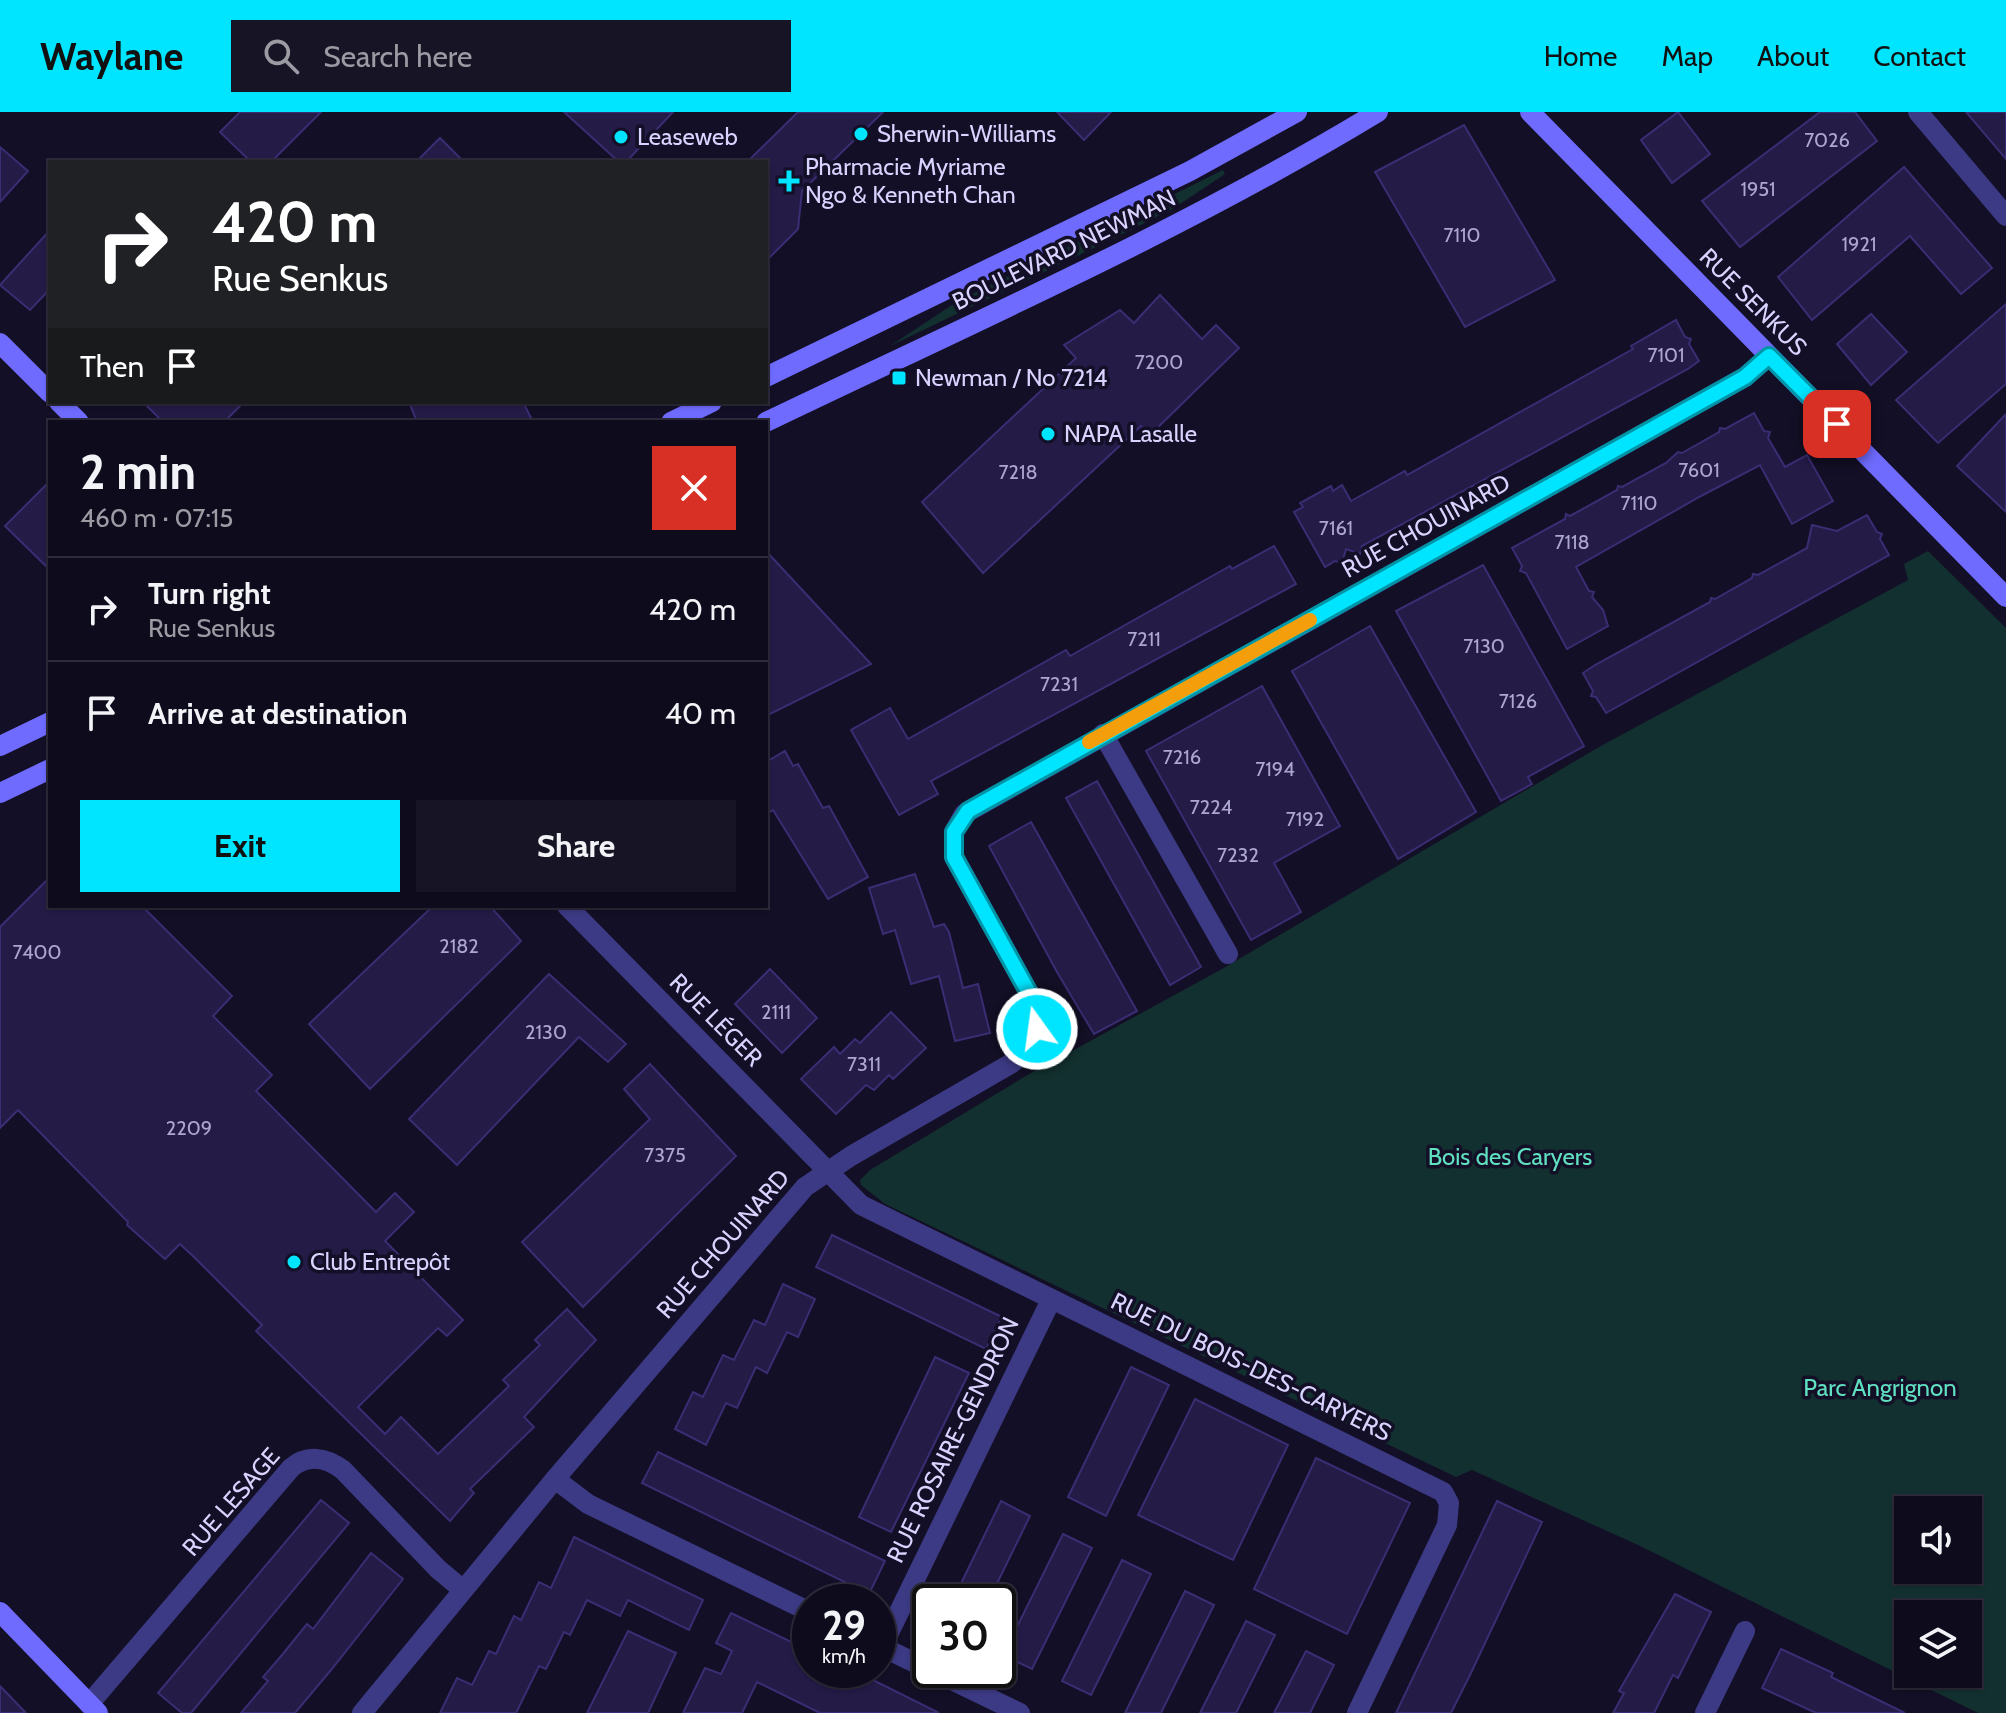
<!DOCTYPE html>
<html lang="en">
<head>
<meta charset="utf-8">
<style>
	body { margin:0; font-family:Cabin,sans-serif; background:#171425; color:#f1f3f6; height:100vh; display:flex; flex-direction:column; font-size:30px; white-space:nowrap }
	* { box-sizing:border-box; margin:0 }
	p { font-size:26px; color:#9b9ba3 }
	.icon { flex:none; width:44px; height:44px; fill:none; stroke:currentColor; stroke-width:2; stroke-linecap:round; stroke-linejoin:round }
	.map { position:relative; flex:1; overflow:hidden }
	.drawer { position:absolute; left:48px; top:308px; width:720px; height:488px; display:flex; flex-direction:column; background:#0e0b1c; border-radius:0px; box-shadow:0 2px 6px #0004,0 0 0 2px #2e2b3b }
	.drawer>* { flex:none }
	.hud { position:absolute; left:48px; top:48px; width:720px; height:244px; border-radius:0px; box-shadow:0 2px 6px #0004,0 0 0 2px #2e2b3b; background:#202124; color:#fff; overflow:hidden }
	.tools { position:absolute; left:1894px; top:1384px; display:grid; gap:16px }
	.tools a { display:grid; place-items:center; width:88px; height:88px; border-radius:0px; background:#0e0b1c; box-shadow:0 2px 6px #0004,0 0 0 2px #2e2b3b; font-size:40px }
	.speed { position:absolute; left:792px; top:1472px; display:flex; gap:16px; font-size:40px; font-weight:700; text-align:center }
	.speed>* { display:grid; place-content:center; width:104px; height:104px; border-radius:50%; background:#0e0b1c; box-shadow:0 2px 6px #0004,0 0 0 2px #2e2b3b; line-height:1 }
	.speed small { font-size:20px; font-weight:400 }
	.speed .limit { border:4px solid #111; border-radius:12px; background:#fff; color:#111 }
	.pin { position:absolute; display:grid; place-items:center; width:68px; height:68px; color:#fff; margin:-34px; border-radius:16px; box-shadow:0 4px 12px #0006 }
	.me { position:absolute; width:88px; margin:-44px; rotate:346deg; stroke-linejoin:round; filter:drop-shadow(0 0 6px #0008) }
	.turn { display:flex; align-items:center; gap:28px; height:168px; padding:0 32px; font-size:36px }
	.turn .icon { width:104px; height:104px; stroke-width:2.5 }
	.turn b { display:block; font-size:56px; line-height:68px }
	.then { display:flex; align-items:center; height:76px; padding:0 32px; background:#0003; gap:16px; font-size:30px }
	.round { display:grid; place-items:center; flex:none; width:84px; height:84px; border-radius:0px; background:#171425 }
	.overview { display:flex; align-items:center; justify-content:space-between; height:136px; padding:0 32px }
	h1 { font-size:48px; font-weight:700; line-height:60px }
	.primary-button { display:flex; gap:16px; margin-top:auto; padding:16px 32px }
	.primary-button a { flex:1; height:92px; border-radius:0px; background:#00e5ff; color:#111; font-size:32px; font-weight:700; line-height:92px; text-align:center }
	.primary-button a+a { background:#171425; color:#f1f3f6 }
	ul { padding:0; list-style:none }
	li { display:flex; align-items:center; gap:24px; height:104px; padding:0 32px; border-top:2px solid #2e2b3b }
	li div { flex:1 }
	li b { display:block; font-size:30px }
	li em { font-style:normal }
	header { display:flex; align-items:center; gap:48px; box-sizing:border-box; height:112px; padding:0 40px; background:#00e5ff; color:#111 }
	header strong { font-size:38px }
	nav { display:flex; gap:44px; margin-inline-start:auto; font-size:28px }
	.search { width:560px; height:72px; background:#171425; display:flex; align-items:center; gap:20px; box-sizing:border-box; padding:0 28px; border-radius:0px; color:#9b9ba3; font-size:30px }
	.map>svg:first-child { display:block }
</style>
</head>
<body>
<header>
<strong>Waylane</strong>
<div class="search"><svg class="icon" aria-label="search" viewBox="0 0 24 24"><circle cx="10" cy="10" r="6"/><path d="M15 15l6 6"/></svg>Search here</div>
<nav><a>Home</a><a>Map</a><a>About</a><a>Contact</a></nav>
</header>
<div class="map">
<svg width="2006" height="1601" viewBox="0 0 2006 1601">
	<rect width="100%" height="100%" fill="#130f26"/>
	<g fill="#12302f" fill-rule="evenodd">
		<polygon points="1223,58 1225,62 1174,96 1127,120 890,234 958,189"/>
		<path d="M1928 439 2006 516V1601H1978L1638 1433 1472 1358 1456 1365 885 1092 861 1073 860 1068 870 1058 1039 956 1046 944 1050 951 1222 857 1599 635 1908 468 1904 452ZM1908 1398H1968V1458H1908ZM1908 1502H1968V1562H1908Z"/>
	</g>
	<g fill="#241b47" stroke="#3b2d73" stroke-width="2">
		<polygon points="240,0 321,0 271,50 251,50 220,20"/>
		<polygon points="564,0 673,0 626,50 619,50"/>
		<polygon points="798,0 883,0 802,79 798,117 766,149 766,50 747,50"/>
		<polygon points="1057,0 1111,0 1084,28"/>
		<polygon points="1678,0 1710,42 1672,71 1641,28"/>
		<polygon points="1820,0 1855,0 1877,29 1740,135 1702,89"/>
		<polygon points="1966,0 2006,0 2006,47"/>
		<polygon points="1464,13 1555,168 1465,215 1375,60"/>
		<polygon points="440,26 464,50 416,50"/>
		<polygon points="0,35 28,59 0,90"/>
		<polygon points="1904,55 1992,156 1961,182 1910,124 1812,208 1778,165"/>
		<polygon points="50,118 50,177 30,198 0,173"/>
		<polygon points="1160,183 1202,227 1216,213 1239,236 1150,323 1141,314 983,461 922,390 1076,246 1064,233 1120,198 1134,211"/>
		<polygon points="2006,192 2006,272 1938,331 1896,288"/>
		<polygon points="1871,202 1907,240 1871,273 1837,232"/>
		<polygon points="1676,208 1685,225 1691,227 1689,232 1699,249 1688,257 1362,434 1360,442 1346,437 1342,451 1335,449 1325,455 1294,400 1303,395 1300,391 1331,374 1333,379 1342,373 1351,389 1405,359 1407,363 1633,237 1631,234"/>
		<polygon points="143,290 244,290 224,310 163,310"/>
		<polygon points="409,290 523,290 533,310 417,310"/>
		<polygon points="1754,301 1764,319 1770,320 1768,326 1785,355 1807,343 1833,389 1792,412 1760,353 1701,384 1576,455 1589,479 1594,480 1592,485 1603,498 1608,514 1567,537 1526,461 1520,459 1522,454 1512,436 1565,407 1566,402 1570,404 1617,378 1618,374 1622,375 1666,351 1678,340 1682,341 1719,320 1720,316 1725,317"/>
		<polygon points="2006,302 2006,400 1957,354"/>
		<polygon points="50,369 50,458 5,414"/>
		<polygon points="1867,403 1877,420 1882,422 1880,427 1889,443 1606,601 1596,585 1591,584 1593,579 1583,561 1595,553 1710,490 1711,486 1715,487 1752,466 1753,462 1758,463 1807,436 1812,413 1837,419"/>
		<polygon points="1274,434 1296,472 931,669 938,682 899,703 851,618 890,596 908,627 1066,538 1070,544 1230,454 1232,457"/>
		<polygon points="766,439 871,552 766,604"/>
		<polygon points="1483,453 1584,634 1528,665 1532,672 1501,689 1396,499"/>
		<polygon points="1370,514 1476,700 1398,747 1292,559"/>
		<polygon points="1262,574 1340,714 1274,751 1301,800 1251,828 1146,639"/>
		<polygon points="785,639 793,654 798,652 823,696 829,694 868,765 828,787 773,698 766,702 766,650"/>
		<polygon points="1097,669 1201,855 1170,873 1066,686"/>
		<polygon points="1031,710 1137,899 1094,922 1057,860 989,734"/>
		<polygon points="915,762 934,815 944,812 949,820 963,876 978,872 990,921 955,929 939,864 911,872 895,818 883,822 869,776"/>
		<polygon points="50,765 50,794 142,794 232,884 213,904 272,963 256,979 376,1100 395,1081 414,1100 385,1129 463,1208 447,1224 438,1216 358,1295 385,1322 401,1305 438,1342 509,1274 503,1268 540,1233 535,1228 567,1197 596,1228 524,1305 534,1315 470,1377 474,1381 450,1409 256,1219 262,1213 195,1146 180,1132 165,1147 127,1113 128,1110 18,998 0,1016 0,815"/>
		<polygon points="433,794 490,794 521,829 370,977 309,912"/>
		<polygon points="770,857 817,906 782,941 735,892"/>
		<polygon points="549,862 626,932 608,950 579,925 457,1053 409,1007"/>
		<polygon points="891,900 926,936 893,967 889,963 874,978 866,973 836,1002 801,967 834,935 840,942 855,927 860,931"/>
		<polygon points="650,952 736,1044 583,1195 522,1130 650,1007 624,977"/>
		<polygon points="832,1123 1002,1205 986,1237 816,1155"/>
		<polygon points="783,1172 815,1187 798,1225 787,1220 767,1261 756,1255 737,1296 726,1291 706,1333 675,1317 693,1280 703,1285 723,1243 734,1248 754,1208 765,1213"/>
		<polygon points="935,1245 969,1261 891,1420 859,1405"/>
		<polygon points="1131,1255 1169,1273 1106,1404 1068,1385"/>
		<polygon points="1195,1287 1288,1333 1233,1448 1138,1403"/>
		<polygon points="658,1340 885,1449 869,1482 642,1371"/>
		<polygon points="1316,1346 1410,1391 1347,1522 1254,1477"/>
		<polygon points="321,1388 349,1411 191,1601 182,1601 158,1581"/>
		<polygon points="1001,1389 1030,1404 988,1490 952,1490"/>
		<polygon points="1497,1389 1542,1410 1470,1563 1451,1601 1396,1601"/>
		<polygon points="1063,1422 1092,1436 1032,1557 1003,1543"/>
		<polygon points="574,1425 703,1488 689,1518 628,1488 620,1504 587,1488 570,1523 564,1520 546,1557 539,1554 516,1601 440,1601 457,1566 472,1573 489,1539 496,1542 514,1504 521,1508 539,1470 551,1476"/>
		<polygon points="371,1441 403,1467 331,1558 295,1601 241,1601 268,1569 263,1565 282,1543 307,1512 313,1517"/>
		<polygon points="1122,1448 1151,1462 1091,1583 1062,1569"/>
		<polygon points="1185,1479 1214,1493 1161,1601 1125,1601"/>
		<polygon points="1675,1482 1711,1500 1678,1566 1673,1563 1654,1601 1613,1601 1624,1581 1619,1579"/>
		<polygon points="731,1501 810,1539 810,1558 853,1558 939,1601 820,1601 757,1570 742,1601 683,1601 705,1556 721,1562 732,1539 716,1531"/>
		<polygon points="1246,1509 1275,1523 1236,1601 1200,1601"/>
		<polygon points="628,1519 676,1541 648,1601 587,1601"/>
		<polygon points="1781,1537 1833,1561 1831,1565 1905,1601 1816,1601 1762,1576"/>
		<polygon points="1306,1539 1334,1553 1310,1601 1274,1601"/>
		<polygon points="0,1574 26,1601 0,1601"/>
	</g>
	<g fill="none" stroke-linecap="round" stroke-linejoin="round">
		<g stroke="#3d3a85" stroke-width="20">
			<polyline points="1918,0 2006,104"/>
			<polyline points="1103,622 1228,842"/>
			<polyline points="567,794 861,1093 1443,1380 1449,1391 1447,1413 1357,1601"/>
			<polyline points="555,1367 588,1392 810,1500"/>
			<polyline points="878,1533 930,1558"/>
			<polyline points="882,1535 1051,1188"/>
			<polyline points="931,1558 1020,1601"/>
			<path d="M89 1592 291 1356C307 1342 326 1345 343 1358L438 1457 463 1478"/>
			<path d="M362 1601 555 1367 805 1075 851 1044 1012 951C1033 934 1042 918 1034 890L954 745V720L964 702 1745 265 1769 244"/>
			<polyline points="1705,1601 1745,1519"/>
		</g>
		<g stroke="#6f6bff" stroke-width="20">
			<polyline points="1530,0 2006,485"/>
			<polyline points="0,231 50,281"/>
			<polyline points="766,265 1190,59 1297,0"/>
			<polyline points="59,290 79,310"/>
			<polyline points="671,310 712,290"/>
			<path d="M766 310C972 211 1182 119 1378 0"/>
			<polyline points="0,634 50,610"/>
			<polyline points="0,681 50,657"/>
			<polyline points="0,1500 98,1601"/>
		</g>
	</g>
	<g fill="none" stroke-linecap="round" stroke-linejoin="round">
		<defs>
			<polyline id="route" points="1037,917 1034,890 954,745 954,720 968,699 1745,265 1769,244 1837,312"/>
		</defs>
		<use href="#route" stroke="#0095a6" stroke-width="20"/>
		<use href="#route" stroke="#00e5ff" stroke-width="14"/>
		<polyline stroke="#f59e0b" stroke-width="14" points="1089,630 1310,508"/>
	</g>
	<g fill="#00e5ff" stroke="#130f26" stroke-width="3">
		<circle cx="861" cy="22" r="8"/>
		<circle cx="621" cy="25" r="8"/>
		<path d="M785 57h8v8h8v8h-8v8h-8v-8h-8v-8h8z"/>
		<rect x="891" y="258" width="16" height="16" rx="4"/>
		<circle cx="1048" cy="322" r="8"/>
		<circle cx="294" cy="1150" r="8"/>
	</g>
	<g text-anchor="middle" stroke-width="7" stroke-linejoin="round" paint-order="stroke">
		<g font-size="20" fill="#aca6d1">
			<text x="1827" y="35">7026</text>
			<text x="1758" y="84">1951</text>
			<text x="1462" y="130">7110</text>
			<text x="1859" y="139">1921</text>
			<text x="1666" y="250">7101</text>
			<text x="1159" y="257">7200</text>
			<text x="1699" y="365">7601</text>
			<text x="1018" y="367">7218</text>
			<text x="1639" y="398">7110</text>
			<text x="1336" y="423">7161</text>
			<text x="1572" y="437">7118</text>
			<text x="1144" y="534">7211</text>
			<text x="1484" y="541">7130</text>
			<text x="1059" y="579">7231</text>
			<text x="1518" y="596">7126</text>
			<text x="1182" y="652">7216</text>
			<text x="1275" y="664">7194</text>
			<text x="1211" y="702">7224</text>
			<text x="1305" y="714">7192</text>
			<text x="1238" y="750">7232</text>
			<text x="459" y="841">2182</text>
			<text x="37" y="847">7400</text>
			<text x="776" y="907">2111</text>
			<text x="546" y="927">2130</text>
			<text x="864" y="959">7311</text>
			<text x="189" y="1023">2209</text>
			<text x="665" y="1050">7375</text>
		</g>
		<g font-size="24" fill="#d9d4ff" stroke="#130f26" text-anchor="start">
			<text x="877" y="30">Sherwin-Williams</text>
			<text x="637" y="33">Leaseweb</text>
			<text x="805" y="63">Pharmacie Myriame<tspan x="805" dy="28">Ngo &amp; Kenneth Chan</tspan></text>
			<text x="915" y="274">Newman / No 7214</text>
			<text x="1064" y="330">NAPA Lasalle</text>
			<text x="310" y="1158">Club Entrepôt</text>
		</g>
		<g font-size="24" fill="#d9d4ff" stroke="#130f26">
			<text transform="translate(1064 138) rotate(-26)" y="8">BOULEVARD NEWMAN</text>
			<text transform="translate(1753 190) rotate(45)" y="8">RUE SENKUS</text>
			<text transform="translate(1426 414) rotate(-29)" y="8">RUE CHOUINARD</text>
			<text transform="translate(716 908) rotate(45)" y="8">RUE LÉGER</text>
			<text transform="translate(723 1132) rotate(-49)" y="8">RUE CHOUINARD</text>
			<text transform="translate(1251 1255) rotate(26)" y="8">RUE DU BOIS-DES-CARYERS</text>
			<text transform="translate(953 1328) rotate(-64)" y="8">RUE ROSAIRE-GENDRON</text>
			<text transform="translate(231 1390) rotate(-49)" y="8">RUE LESAGE</text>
		</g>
		<g font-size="24" fill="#5fe0c0" stroke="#130f26">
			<text x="1510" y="1053">Bois des Caryers</text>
			<text x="1880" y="1284">Parc Angrignon</text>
		</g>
	</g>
</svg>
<div class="tools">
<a><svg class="icon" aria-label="sound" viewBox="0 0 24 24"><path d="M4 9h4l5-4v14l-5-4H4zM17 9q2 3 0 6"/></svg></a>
<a><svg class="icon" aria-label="layers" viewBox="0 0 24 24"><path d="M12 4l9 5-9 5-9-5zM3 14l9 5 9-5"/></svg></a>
</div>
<div class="speed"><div>29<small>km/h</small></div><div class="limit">30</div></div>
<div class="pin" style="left:1837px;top:312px;background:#d93025"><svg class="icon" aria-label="arrive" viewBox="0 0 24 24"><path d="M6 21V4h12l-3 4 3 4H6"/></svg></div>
<svg class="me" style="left:1037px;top:917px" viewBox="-20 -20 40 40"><circle r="17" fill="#00e5ff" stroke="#fff" stroke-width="3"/><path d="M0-11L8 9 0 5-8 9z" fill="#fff"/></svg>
<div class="hud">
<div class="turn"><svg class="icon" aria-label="right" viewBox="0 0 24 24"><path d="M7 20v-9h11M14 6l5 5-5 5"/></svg><div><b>420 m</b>Rue Senkus</div></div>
<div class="then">Then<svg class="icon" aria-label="arrive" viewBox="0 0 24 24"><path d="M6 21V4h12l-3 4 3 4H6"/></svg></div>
</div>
<section class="drawer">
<div class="overview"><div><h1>2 min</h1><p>460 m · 07:15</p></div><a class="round" style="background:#d93025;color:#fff"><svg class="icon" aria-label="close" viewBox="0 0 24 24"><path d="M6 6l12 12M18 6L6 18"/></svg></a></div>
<ul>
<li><svg class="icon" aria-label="right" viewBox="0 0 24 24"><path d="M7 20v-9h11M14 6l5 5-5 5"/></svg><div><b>Turn right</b><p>Rue Senkus</p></div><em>420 m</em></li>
<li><svg class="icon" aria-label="arrive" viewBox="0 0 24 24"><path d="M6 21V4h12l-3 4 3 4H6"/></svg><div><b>Arrive at destination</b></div><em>40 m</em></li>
</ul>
<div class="primary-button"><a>Exit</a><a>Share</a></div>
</section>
</div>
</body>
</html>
